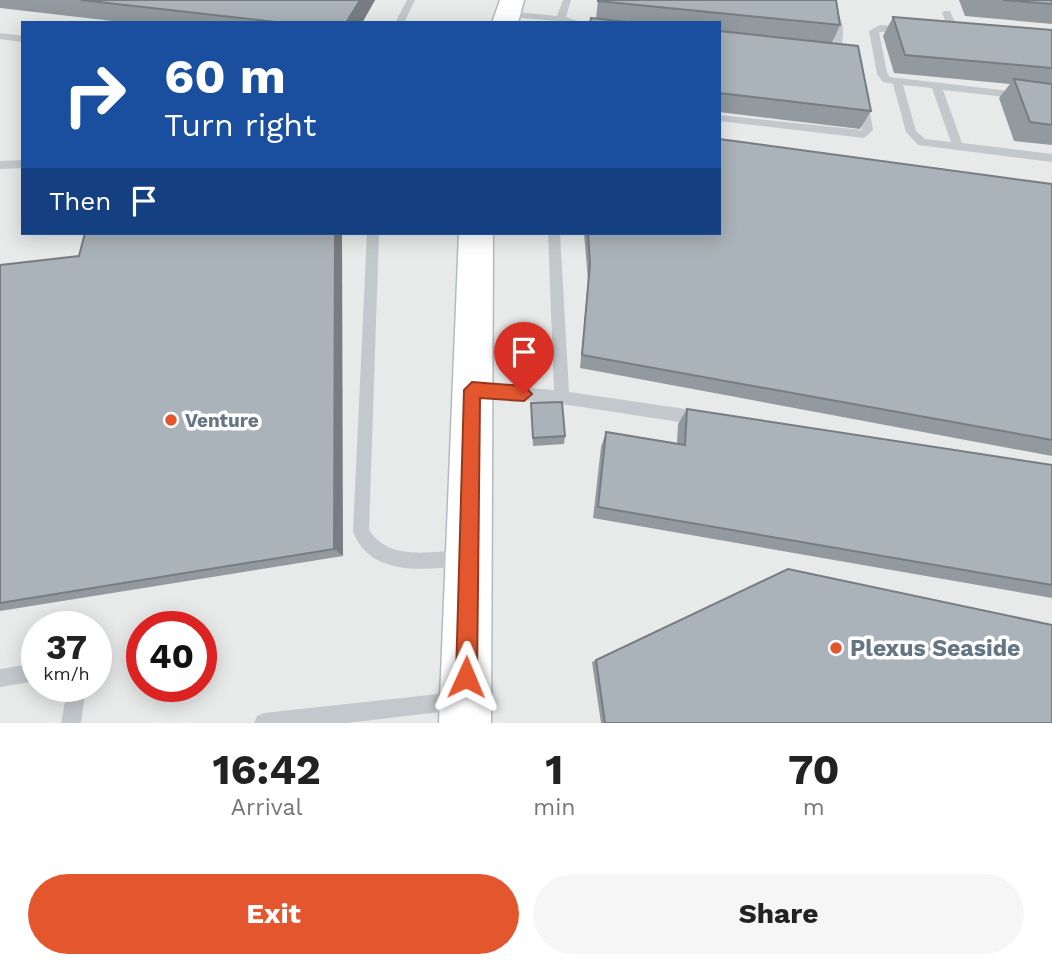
<!DOCTYPE html>
<html lang="en">
<head>
<meta charset="utf-8">
<style>
	body { margin:0; font-family:"Work Sans",sans-serif; background:#f6f6f6; color:#222; height:100vh; display:flex; flex-direction:column; font-size:26px; white-space:nowrap }
	* { box-sizing:border-box; margin:0 }
	p { font-size:23px; color:#767676 }
	.icon { flex:none; width:38px; height:38px; fill:none; stroke:currentColor; stroke-width:2; stroke-linecap:round; stroke-linejoin:round }
	.map { position:relative; height:723px; overflow:hidden }
	.side { display:flex; flex-direction:column; background:#fff; flex:1 }
	.side>* { flex:none }
	.hud { position:absolute; left:21px; top:21px; width:700px; height:214px; border-radius:0px; box-shadow:0 4px 18px #0003; background:#1a4fa0; color:#fff; overflow:hidden }
	.speed { position:absolute; left:21px; top:611px; display:flex; gap:14px; font-size:35px; font-weight:700; text-align:center }
	.speed>* { display:grid; place-content:center; width:91px; height:91px; border-radius:50%; background:#fff; box-shadow:0 4px 18px #0003; line-height:1 }
	.speed small { font-size:18px; font-weight:400 }
	.speed .limit { border:10px solid #d22; background:#fff; color:#111 }
	.pin { position:absolute; display:grid; place-items:center; width:60px; height:60px; color:#fff; margin:-72px -30px; border-radius:50% 50% 50% 0; rotate:-45deg; box-shadow:0 0 7px #0007 }
	.pin .icon { rotate:45deg }
	.me { position:absolute; width:77px; margin:-38px; rotate:1deg; stroke-linejoin:round; filter:drop-shadow(0 0 5px #0008) }
	.turn { display:flex; align-items:center; gap:24px; height:147px; padding:0 28px; font-size:32px }
	.turn .icon { width:91px; height:91px; stroke-width:2.5 }
	.turn b { display:block; font-size:49px; line-height:60px }
	.then { display:flex; align-items:center; height:66px; padding:0 28px; background:#0003; gap:14px; font-size:26px }
	.eta { display:flex; justify-content:space-evenly; align-items:center; height:119px; text-align:center }
	.eta b { font-size:42px; font-weight:700; line-height:49px }
	.action { display:flex; gap:14px; margin-top:auto; padding:14px 28px }
	.action a { flex:1; height:80px; border-radius:42px; background:#e4572e; color:#fff; font-size:28px; font-weight:700; line-height:80px; text-align:center }
	.action a+a { background:#f6f6f6; color:#222 }
	.map>svg:first-child { display:block }
</style>
</head>
<body>
<div class="map">
<svg width="1052" height="723" viewBox="0 0 1052 723">
	<rect width="100%" height="100%" fill="#fafaf8"/>
	<path fill="#e8e9e9" fill-rule="evenodd" d="M0 0H1052V723H0ZM23 23H719V233H23ZM37 626H96V686H37ZM142 626H201V686H142Z"/>
	<g fill="none" stroke-linecap="round" stroke-linejoin="round">
		<defs>
			<g id="secondary">
				<polygon points="500,0 524,0 518,23 492,23"/>
				<polygon points="459,233 493,233 491,723 439,723"/>
			</g>
		</defs>
		<use href="#secondary" stroke="#b3babf" stroke-width="3"/>
		<g fill="#c3c8cc" fill-rule="evenodd">
			<polygon points="407,0 415,0 404,23 395,23"/>
			<polygon points="563,0 571,0 566,17 583,23 508,17 503,14 508,11 557,16"/>
			<path d="M800 0C830 0 848 11 842 45L832 51 819 49V45H830L834 42C832 28 832 11 817 5 811 3 805 3 800 0Z"/>
			<polygon points="944,11 950,11 956,25 967,29 967,33 949,29 942,13"/>
			<path d="M880 25 904 27 909 30 904 33 879 32 887 73 890 77 1052 96V102L943 90 962 143 1052 154V162L918 145 906 132 893 84 883 82 877 74 869 31ZM903 85 932 88 951 142 925 139 916 131Z"/>
			<polygon points="0,33 23,36 23,42 0,39"/>
			<polygon points="863,98 868,101 873,130 864,138 719,121 719,115 862,130 858,101"/>
			<polygon points="23,160 23,168 0,169 0,161"/>
			<path d="M367 233H379L369 530C390 562 431 551 464 550L470 552 472 558 470 564 464 566C424 569 372 578 353 532Z"/>
			<polygon points="548,233 560,233 569,392 699,411 704,413 706,418 704,423 699,425 562,404 468,395 466,390 468,385 473,384 554,390"/>
			<polygon points="37,663 37,681 0,687 0,669"/>
			<polygon points="68,686 86,686 81,723 61,723"/>
			<polygon points="457,692 464,694 466,701 464,708 457,710 347,723 254,723 257,716 264,713"/>
		</g>
		<use href="#secondary" fill="#fff" fill-rule="evenodd"/>
	</g>
	<g fill="#929a9f">
		<polygon points="0,0 375,0 362,23 130,23 0,8"/>
		<polygon points="598,0 840,25 832,43 871,111 860,129 719,112 719,23 590,23 596,19"/>
		<polygon points="959,0 1052,0 1052,24 965,16"/>
		<polygon points="893,17 1052,30 1052,145 1014,141 999,98 1010,84 894,73 883,36"/>
		<polygon points="1052,184 1052,456 580,368 588,280 584,233 719,233"/>
		<polygon points="0,265 343,556 0,611"/>
		<polygon points="531,403 565,436 564,444 533,446"/>
		<polygon points="687,409 1052,465 1052,598 593,518 601,447 606,432 677,444 678,424"/>
		<polygon points="788,569 1052,723 601,723 592,662"/>
	</g>
	<g fill="#777d82">
		<polygon points="360,0 375,0 362,23 346,23"/>
		<polygon points="335,233 342,233 343,556 334,549"/>
	</g>
	<g fill="#aab3b9" stroke="#777d82" stroke-width="2">
		<polygon points="81,0 360,0 346,23 284,23"/>
		<polygon points="598,0 836,0 840,25 598,1"/>
		<polygon points="1003,0 1052,0 1052,4"/>
		<polygon points="893,17 1052,30 1052,68 905,55"/>
		<polygon points="591,18 637,23 590,23"/>
		<polygon points="719,31 858,46 871,111 719,93"/>
		<polygon points="1014,79 1052,84 1052,125 1030,122"/>
		<polygon points="719,139 1052,184 1052,440 582,355 590,264 588,233 719,233"/>
		<polygon points="85,233 335,233 334,549 0,603 0,265 79,256"/>
		<polygon points="562,402 565,436 533,438 531,403"/>
		<polygon points="687,409 1052,465 1052,585 598,507 606,432 685,445"/>
		<polygon points="788,569 1052,625 1052,723 605,723 596,660"/>
	</g>
	<polygon fill="#e4572e" stroke="#94391e" stroke-width="2" points="472,382 524,386 532,394 524,401 480,398 477,677 474,684 466,687 459,684 456,677 464,390"/>
	<g fill="#e4572e" stroke="#fff" stroke-width="2.5">
		<circle cx="171" cy="420" r="7"/>
		<circle cx="836" cy="648" r="7"/>
	</g>
	<g text-anchor="middle" stroke-width="7" stroke-linejoin="round" paint-order="stroke">
		<g font-size="19" font-weight="bold" fill="#657683" stroke="#fff" text-anchor="start">
			<text x="185" y="427">Venture</text>
		</g>
		<g font-size="23" font-weight="bold" fill="#657683" stroke="#fff" text-anchor="start">
			<text x="850" y="656">Plexus Seaside</text>
		</g>
	</g>
</svg>
<div class="speed"><div>37<small>km/h</small></div><div class="limit">40</div></div>
<div class="pin" style="left:524px;top:394px;background:#d93025"><svg class="icon" aria-label="arrive" viewBox="0 0 24 24"><path d="M6 21V4h12l-3 4 3 4H6"/></svg></div>
<svg class="me" style="left:466px;top:677px" viewBox="-20 -20 40 40"><path d="M0-17L14 15 0 8-14 15z" fill="#e4572e" stroke="#fff" stroke-width="4"/></svg>
<div class="hud">
<div class="turn"><svg class="icon" aria-label="right" viewBox="0 0 24 24"><path d="M7 20v-9h11M14 6l5 5-5 5"/></svg><div><b>60 m</b>Turn right</div></div>
<div class="then">Then<svg class="icon" aria-label="arrive" viewBox="0 0 24 24"><path d="M6 21V4h12l-3 4 3 4H6"/></svg></div>
</div>
</div>
<section class="side">
<div class="eta">
<div><b>16:42</b><p>Arrival</p></div>
<div><b>1</b><p>min</p></div>
<div><b>70</b><p>m</p></div>
</div>
<div class="action"><a>Exit</a><a>Share</a></div>
</section>
</body>
</html>
